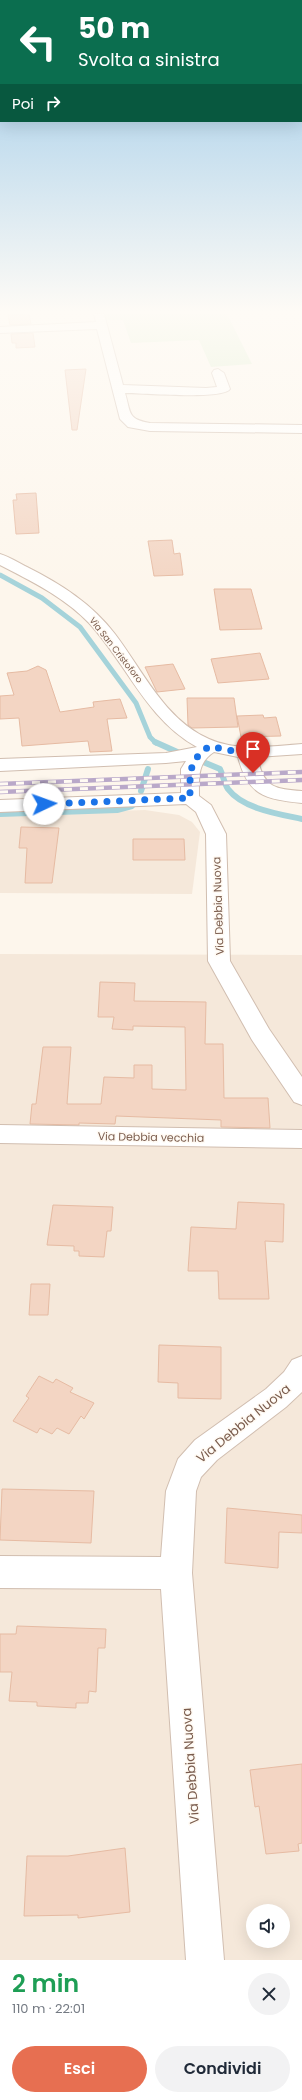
<!DOCTYPE html>
<html lang="it">
<head>
<meta charset="utf-8">
<style>
	body { margin:0; font-family:Poppins,sans-serif; background:#f2f2f3; color:#1f2937; height:100vh; display:flex; flex-direction:column; font-size:15px; white-space:nowrap }
	* { box-sizing:border-box; margin:0 }
	p { font-size:13px; color:#747a83 }
	.icon { flex:none; width:22px; height:22px; fill:none; stroke:currentColor; stroke-width:2; stroke-linecap:round; stroke-linejoin:round }
	.map { position:relative; height:1960px; overflow:hidden }
	.drawer { display:flex; flex-direction:column; background:#fff; flex:1 }
	.drawer>* { flex:none }
	.top-card { position:absolute; left:0px; top:0px; width:302px; height:122px; box-shadow:0 4px 16px #0002; background:#0b6e4f; color:#fff; overflow:hidden }
	.controls { position:absolute; left:246px; top:1904px; display:grid; gap:8px }
	.controls a { display:grid; place-items:center; width:44px; height:44px; border-radius:50%; background:#fff; box-shadow:0 4px 16px #0002; font-size:20px }
	.pin { position:absolute; display:grid; place-items:center; width:34px; height:34px; color:#fff; margin:-41px -17px; border-radius:50% 50% 50% 0; rotate:-45deg; box-shadow:0 0 4px #0007 }
	.pin .icon { rotate:45deg }
	.me { position:absolute; width:44px; margin:-22px; rotate:87deg; stroke-linejoin:round; filter:drop-shadow(0 0 3px #0008) }
	.turn { display:flex; align-items:center; gap:14px; height:84px; padding:0 12px; font-size:18px }
	.turn .icon { width:52px; height:52px; stroke-width:2.5 }
	.turn b { display:block; font-size:28px; line-height:34px }
	.then { display:flex; align-items:center; height:38px; padding:0 12px; background:#0003; gap:8px; font-size:15px }
	.round { display:grid; place-items:center; flex:none; width:42px; height:42px; border-radius:21px; background:#f2f2f3 }
	.summary { display:flex; align-items:center; justify-content:space-between; height:68px; padding:0 12px }
	h1 { font-size:24px; font-weight:600; line-height:30px; color:#1e9e55 }
	.cta { display:flex; gap:8px; margin-top:auto; padding:8px 12px }
	.cta a { flex:1; height:46px; border-radius:24px; background:#e76f51; color:#fff; font-size:16px; font-weight:600; line-height:46px; text-align:center }
	.cta a+a { background:#f2f2f3; color:#1f2937 }
	.map>svg:first-child { display:block }
</style>
</head>
<body>
<div class="map">
<svg width="302" height="1960" viewBox="0 0 302 1960">
	<rect width="100%" height="100%" fill="#fdf6ec"/>
	<g fill="#f5e8da" fill-rule="evenodd">
		<polygon points="145,810 179,815 192,822 200,832 192,894 0,893 0,815"/>
		<path d="M0 954 302 955V1960H0ZM253 1911H283V1941H253Z"/>
	</g>
	<polygon fill="#d8ecc9" points="104,314 227,314 252,364 211,367 199,340 131,343 123,320 106,320"/>
	<g fill="none" stroke-linecap="round" stroke-linejoin="round">
		<polyline stroke="#a5d3da" stroke-width="5" points="0,575 42,598 80,627 136,703 150,737 156,743"/>
		<g stroke="#a5d3da" stroke-width="6">
			<polyline points="155,742 184,755"/>
			<path d="M196 759 220 769C223 775 224 783 228 789 243 809 279 814 302 819"/>
			<polyline points="141,791 148,769"/>
			<polyline points="0,814 117,810 132,806"/>
		</g>
	</g>
	<g fill="#f3d5c3" stroke="#e6bba3">
		<polygon points="29,314 31,324 10,325 8,315"/>
		<polygon points="33,333 35,347 16,348 16,343 12,343 11,334"/>
		<polygon points="86,369 77,430 72,430 65,370"/>
		<polygon points="36,493 39,533 16,534 13,500 17,500 16,494"/>
		<polygon points="172,540 174,554 180,553 183,575 154,576 148,541"/>
		<polygon points="214,589 251,589 262,629 220,630"/>
		<polygon points="260,653 269,679 218,683 211,659"/>
		<polygon points="173,664 185,689 157,692 145,667"/>
		<polygon points="38,666 46,670 60,712 94,707 93,702 120,699 127,718 107,719 112,751 90,752 88,741 22,746 19,718 0,719 0,696 14,695 7,673 27,671"/>
		<polygon points="187,698 234,698 238,727 192,728 188,725"/>
		<polygon points="263,715 264,718 276,717 281,736 241,737 237,716"/>
		<polygon points="21,827 59,828 52,883 25,883 27,848 19,848"/>
		<polygon points="133,839 184,839 185,860 133,860"/>
		<polygon points="100,982 135,983 134,1001 206,1002 205,1044 223,1044 224,1098 268,1098 270,1128 221,1127 221,1120 116,1116 115,1124 79,1123 79,1125 30,1124 32,1104 36,1104 43,1047 71,1047 67,1104 101,1104 104,1077 134,1078 134,1065 152,1065 152,1089 186,1090 185,1027 133,1026 133,1030 112,1029 114,1017 98,1017"/>
		<polygon points="238,1202 284,1204 283,1242 265,1241 269,1299 219,1299 218,1271 188,1271 191,1227 236,1229"/>
		<polygon points="53,1205 113,1207 111,1231 107,1231 104,1257 79,1256 79,1251 74,1251 74,1246 47,1245"/>
		<polygon points="31,1284 50,1284 48,1315 29,1315"/>
		<polygon points="159,1345 221,1347 221,1399 178,1398 178,1383 158,1382"/>
		<polygon points="39,1376 53,1383 56,1379 73,1388 70,1392 94,1403 84,1419 81,1416 69,1434 57,1428 52,1434 40,1428 37,1433 13,1421 29,1398 26,1396"/>
		<polygon points="2,1489 94,1491 91,1543 0,1540"/>
		<polygon points="227,1508 302,1515 302,1533 279,1532 278,1568 225,1563"/>
		<polygon points="17,1626 106,1629 105,1648 98,1648 96,1692 89,1691 88,1703 76,1703 76,1708 37,1706 37,1702 9,1701 12,1672 0,1672 0,1634 16,1634"/>
		<polygon points="302,1764 302,1843 298,1844 299,1851 266,1854 259,1806 255,1807 250,1770"/>
		<polygon points="125,1848 130,1912 78,1918 78,1915 24,1916 27,1856 68,1856"/>
	</g>
	<g fill="none" stroke-linecap="round" stroke-linejoin="round">
		<defs>
			<g id="minor">
				<path d="M94 314H104L123 385 206 388 217 387 212 373 214 370 218 369 224 373 230 389C223 400 142 393 125 393 131 413 127 419 150 423L302 425V433L150 431 128 427 120 419 97 329 0 333V327L96 322Z"/>
				<path d="M0 554C10 557 19 563 27 567 61 584 92 604 115 634 143 671 165 720 209 739 238 752 272 746 302 744V754L257 757C264 787 273 789 302 791V803C265 799 248 796 238 757L214 752C197 763 199 778 199 796L211 805 226 834 230 961 269 1029 302 1077V1105L294 1102 252 1040 208 961 206 834 196 812 186 804 0 812V800L181 793V769L186 761 166 763 0 771V759L166 753 197 747C146 719 127 664 89 623 64 597 31 581 0 565Z"/>
				<polygon points="0,1125 302,1130 302,1148 0,1143"/>
				<polygon points="302,1356 302,1392 286,1407 217,1460 201,1477 196,1491 192,1573 224,1960 186,1960 161,1589 0,1588 0,1556 161,1557 166,1491 178,1459 195,1440 266,1389 284,1372 292,1360"/>
			</g>
		</defs>
		<use href="#minor" stroke="#d1beb0" stroke-width="2"/>
		<use href="#minor" fill="#fff" fill-rule="evenodd"/>
		<defs>
			<g id="rail">
				<polyline points="0,784 302,772"/>
				<polyline points="0,792 302,780"/>
			</g>
		</defs>
		<use href="#rail" stroke="#b9a8c9" stroke-width="4.5"/>
		<use href="#rail" stroke="#fffaf3" stroke-width="3" stroke-dasharray="8" stroke-linecap="butt"/>
	</g>
	<linearGradient id="sky" x2="0" y2="1"><stop stop-color="#97c7e8"/><stop offset="0.53" stop-color="#fefbf6"/><stop offset="1" stop-color="#fefbf6" stop-opacity="0"/></linearGradient>
	<rect width="302" height="588" fill="url(#sky)"/>
	<g fill="none" stroke-linecap="round" stroke-linejoin="round">
		<path stroke="#1a73e8" stroke-width="7" stroke-dasharray="0 12.6" d="M44 804 190 798C190 773 188 760 210 746L226 750 246 752 253 773"/>
	</g>
	<g text-anchor="middle" stroke-width="3" stroke-linejoin="round" paint-order="stroke">
		<g font-size="9" fill="#7a5c4d" stroke="#fffaf3">
			<text transform="translate(116 650) rotate(52)" y="3">Via San Cristoforo</text>
		</g>
		<g font-size="11" fill="#7a5c4d" stroke="#fffaf3">
			<text transform="translate(218 906) rotate(-92)" y="4">Via Debbia Nuova</text>
			<text transform="translate(151 1137) rotate(1)" y="4">Via Debbia vecchia</text>
		</g>
		<g font-size="13" fill="#7a5c4d" stroke="#fffaf3">
			<text transform="translate(243 1423) rotate(-39)" y="5">Via Debbia Nuova</text>
			<text transform="translate(190 1766) rotate(-94)" y="5">Via Debbia Nuova</text>
		</g>
	</g>
</svg>
<div class="controls">
<a><svg class="icon" aria-label="sound" viewBox="0 0 24 24"><path d="M4 9h4l5-4v14l-5-4H4zM17 9q2 3 0 6"/></svg></a>
</div>
<div class="pin" style="left:253px;top:773px;background:#d93025"><svg class="icon" aria-label="arrive" viewBox="0 0 24 24"><path d="M6 21V4h12l-3 4 3 4H6"/></svg></div>
<svg class="me" style="left:44px;top:804px" viewBox="-20 -20 40 40"><circle r="19" fill="#fff"/><path d="M0-13L10 11 0 6-10 11z" fill="#1a73e8"/></svg>
<div class="top-card">
<div class="turn"><svg class="icon" aria-label="left" viewBox="0 0 24 24"><path d="M17 20v-9H6M10 6l-5 5 5 5"/></svg><div><b>50 m</b>Svolta a sinistra</div></div>
<div class="then">Poi<svg class="icon" aria-label="right" viewBox="0 0 24 24"><path d="M7 20v-9h11M14 6l5 5-5 5"/></svg></div>
</div>
</div>
<section class="drawer">
<div class="summary"><div><h1>2 min</h1><p>110 m · 22:01</p></div><a class="round"><svg class="icon" aria-label="close" viewBox="0 0 24 24"><path d="M6 6l12 12M18 6L6 18"/></svg></a></div>
<div class="cta"><a>Esci</a><a>Condividi</a></div>
</section>
</body>
</html>
